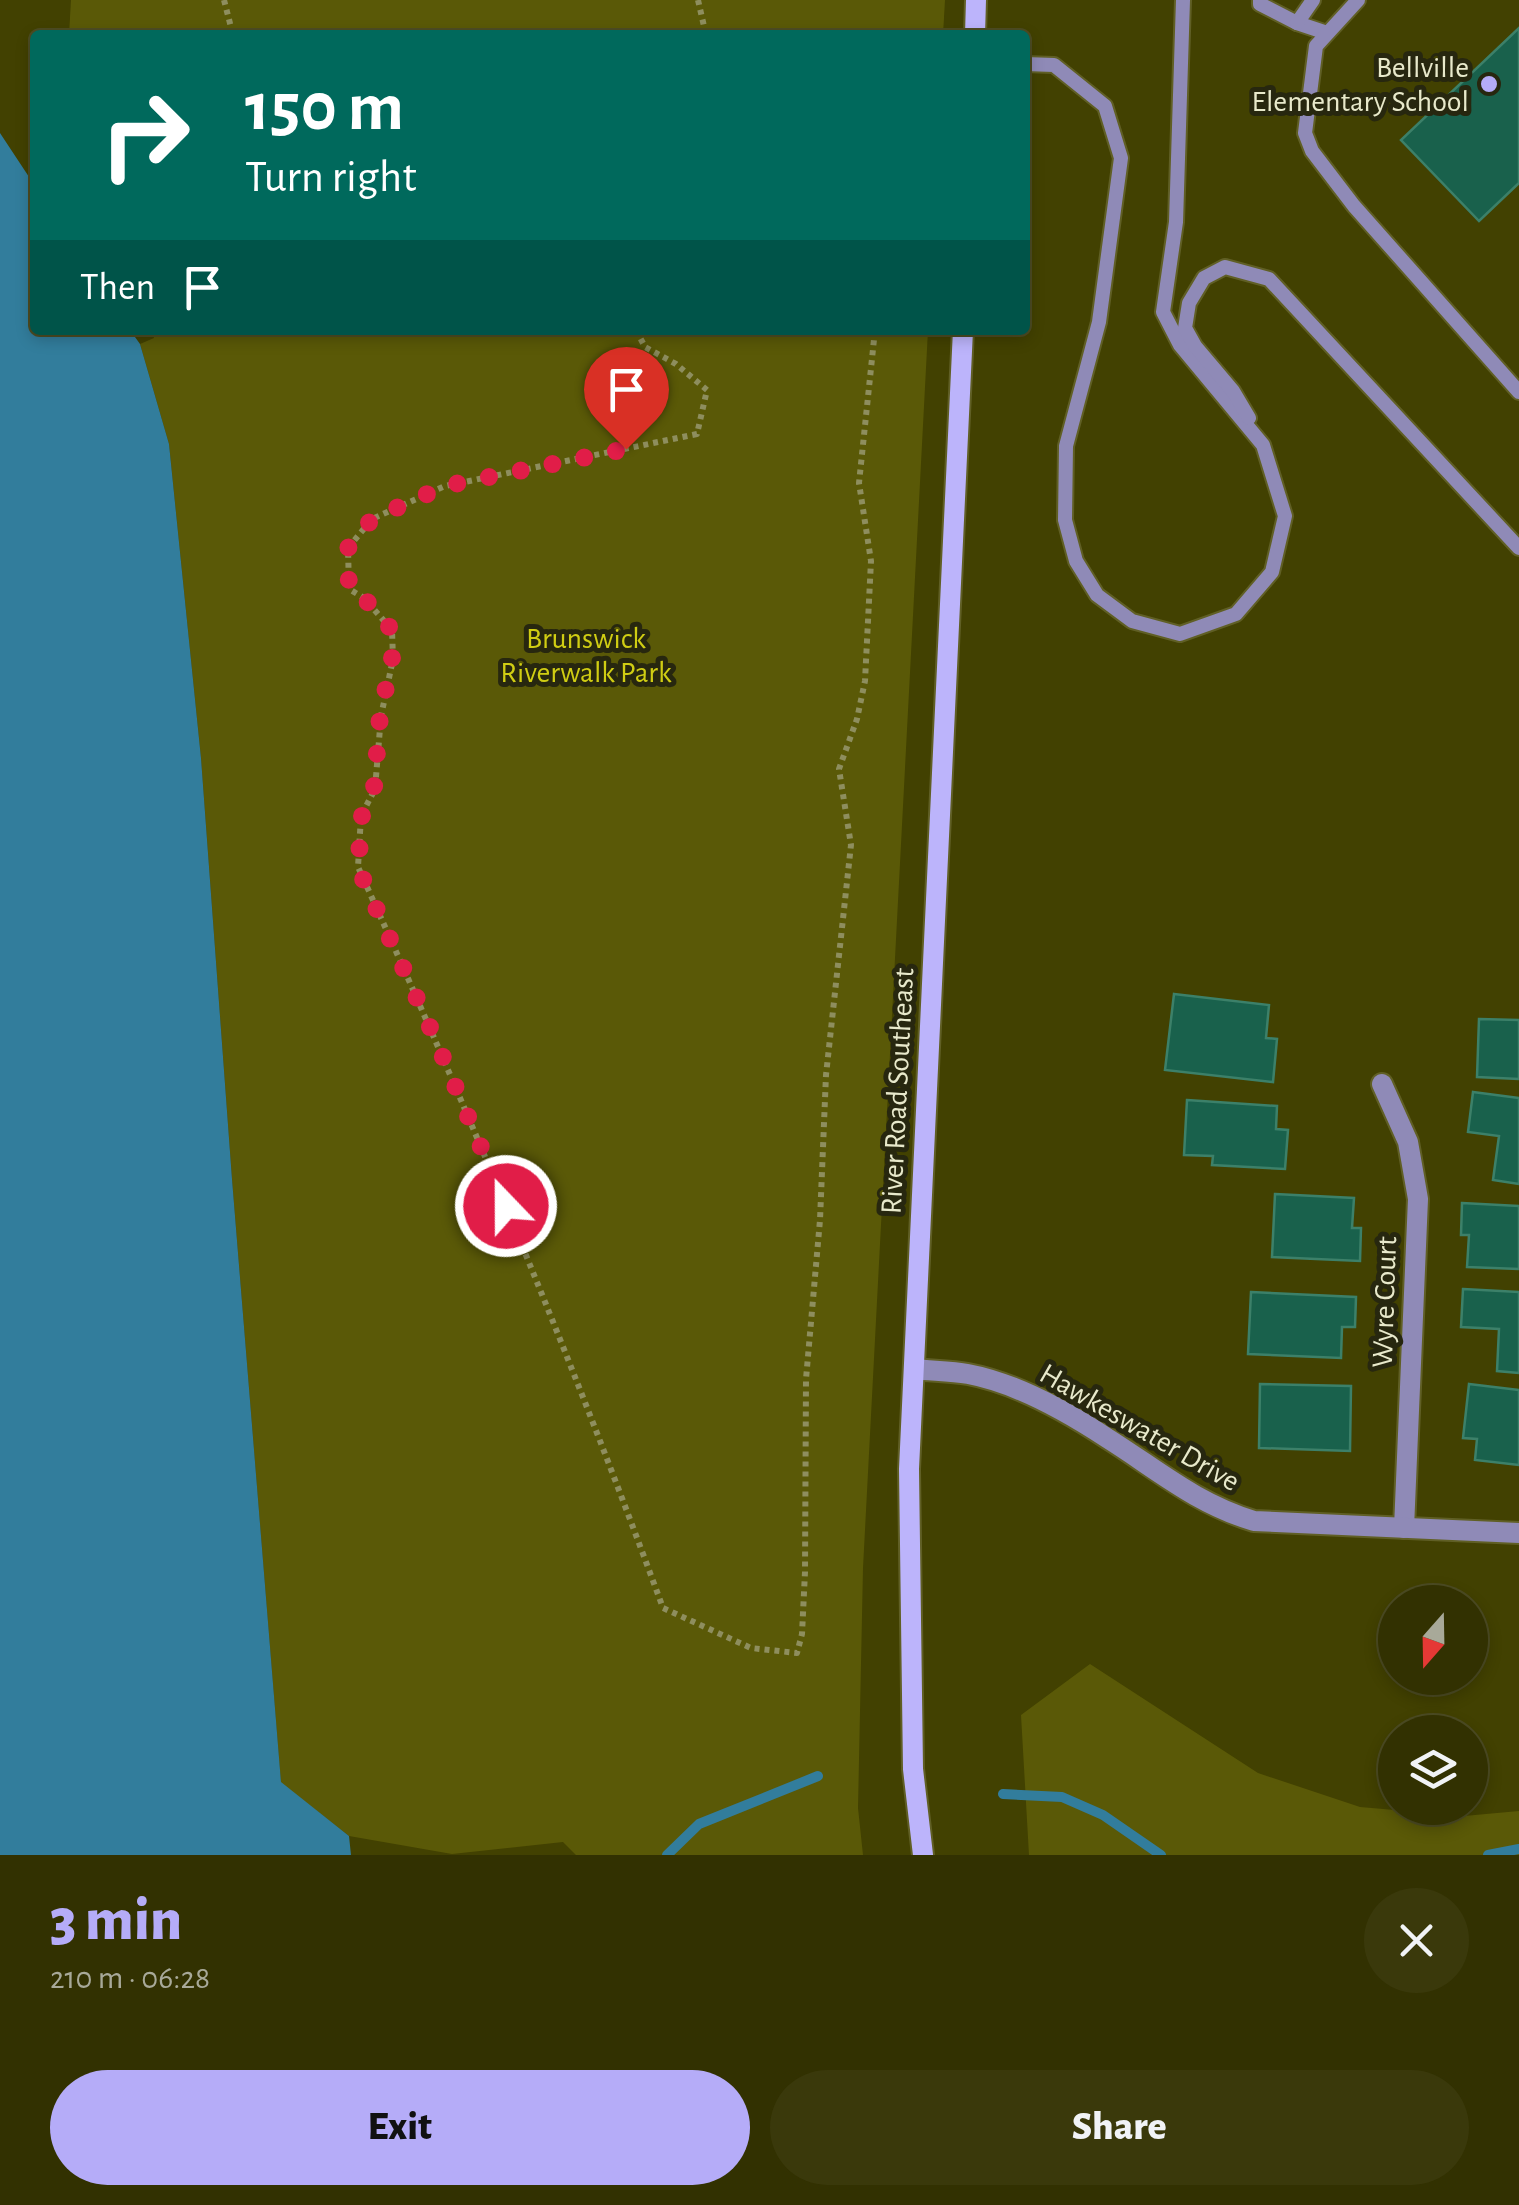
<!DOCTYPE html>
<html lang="en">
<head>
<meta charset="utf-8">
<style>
	body { margin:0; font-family:"Alegreya Sans",sans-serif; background:#3a390b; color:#f1f3f6; height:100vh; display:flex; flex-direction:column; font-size:38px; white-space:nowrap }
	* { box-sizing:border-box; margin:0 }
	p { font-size:32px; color:#a8a999 }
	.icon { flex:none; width:55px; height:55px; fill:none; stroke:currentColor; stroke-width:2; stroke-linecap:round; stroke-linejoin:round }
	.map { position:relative; height:1855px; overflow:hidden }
	.details { display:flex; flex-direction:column; background:#323101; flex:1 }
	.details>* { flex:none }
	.banner { position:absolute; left:30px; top:30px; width:1000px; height:305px; border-radius:10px; box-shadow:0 5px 15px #0003,0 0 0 2px #4d4c23; background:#00695c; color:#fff; overflow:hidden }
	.needle { width:65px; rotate:200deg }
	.fabs { position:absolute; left:1378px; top:1585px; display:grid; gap:20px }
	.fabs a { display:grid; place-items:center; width:110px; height:110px; border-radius:50%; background:#323101; box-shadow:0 5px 15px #0003,0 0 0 2px #4d4c23; font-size:50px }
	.pin { position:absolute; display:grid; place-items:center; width:85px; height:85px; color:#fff; margin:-102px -42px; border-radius:50% 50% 50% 0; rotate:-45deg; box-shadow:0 0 10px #0007 }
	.pin .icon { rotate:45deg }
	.me { position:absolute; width:110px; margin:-55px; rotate:338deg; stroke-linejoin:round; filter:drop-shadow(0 0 8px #0008) }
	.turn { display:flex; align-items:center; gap:35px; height:210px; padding:0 50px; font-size:45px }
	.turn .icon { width:130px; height:130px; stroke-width:2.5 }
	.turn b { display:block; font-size:70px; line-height:85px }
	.then { display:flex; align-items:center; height:95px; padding:0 50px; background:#0003; gap:20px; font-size:38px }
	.round { display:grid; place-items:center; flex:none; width:105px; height:105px; border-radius:52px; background:#3a390b }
	.overview { display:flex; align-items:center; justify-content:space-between; height:170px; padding:0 50px }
	h1 { font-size:60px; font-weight:800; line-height:75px; color:#b5acf8 }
	.cta { display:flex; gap:20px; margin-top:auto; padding:20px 50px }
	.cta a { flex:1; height:115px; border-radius:60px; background:#b5acf8; color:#111; font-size:40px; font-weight:800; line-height:115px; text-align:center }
	.cta a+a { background:#3a390b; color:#f1f3f6 }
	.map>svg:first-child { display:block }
</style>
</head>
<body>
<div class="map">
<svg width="1519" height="1855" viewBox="0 0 1519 1855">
	<rect width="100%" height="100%" fill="#424101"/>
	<g fill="#5a5907">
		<polygon points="71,0 945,0 943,35 69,35"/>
		<polygon points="152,330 928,330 863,1568 858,1808 863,1855 576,1855 563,1842 452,1854 349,1836 281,1783 232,1179 201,758 169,444 140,344 154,338"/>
		<polygon points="1090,1664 1258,1773 1360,1807 1464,1816 1519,1811 1519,1855 1029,1855 1021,1715"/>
	</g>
	<polygon fill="#327d9c" points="0,133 35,186 35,330 130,330 140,344 169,444 201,758 232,1179 281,1782 349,1836 351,1855 0,1855"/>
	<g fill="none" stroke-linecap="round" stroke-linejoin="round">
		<g stroke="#327d9c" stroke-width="10">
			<polyline points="1003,1794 1062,1797 1103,1815 1161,1855"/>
			<polyline points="667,1855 699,1824 818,1776"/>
			<polyline points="1488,1855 1519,1849"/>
		</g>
	</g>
	<g fill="#19614c" stroke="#3c8069" stroke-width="2.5">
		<polygon points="1519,28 1519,183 1479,221 1401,140"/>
		<polygon points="1174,994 1269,1005 1266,1038 1277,1039 1273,1082 1165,1070"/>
		<polygon points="1479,1019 1519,1020 1519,1079 1477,1077"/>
		<polygon points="1473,1092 1519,1098 1519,1184 1493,1180 1499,1136 1468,1132"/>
		<polygon points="1187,1100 1277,1106 1276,1129 1288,1130 1285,1169 1212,1165 1213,1156 1184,1155"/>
		<polygon points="1275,1194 1354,1198 1352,1228 1361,1228 1360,1261 1272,1257"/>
		<polygon points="1462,1203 1519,1206 1519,1269 1467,1267 1469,1235 1461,1235"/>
		<polygon points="1463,1289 1519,1292 1519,1373 1497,1371 1499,1329 1461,1327"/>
		<polygon points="1251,1292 1356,1297 1355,1327 1342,1327 1341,1358 1248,1354"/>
		<polygon points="1260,1384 1351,1386 1350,1451 1259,1448"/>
		<polygon points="1469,1384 1519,1390 1519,1465 1475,1460 1477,1439 1463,1438"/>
	</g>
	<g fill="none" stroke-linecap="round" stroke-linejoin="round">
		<defs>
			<g id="service">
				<polyline points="1260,0 1260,4 1297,23 1327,33"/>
				<polyline points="1358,0 1316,46 1305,133 1312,151 1354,206 1519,392"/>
				<polyline points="1297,23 1313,0"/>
				<polyline points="1025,64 1054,65 1105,106 1121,158 1099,322 1066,446 1065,520 1076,561 1097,595 1132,621 1180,634 1236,614 1272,572 1285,516 1263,445 1180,345 1163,312 1176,222 1183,0"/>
				<polyline points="1249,418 1233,391 1195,346 1185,328 1189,303 1204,278 1225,267 1269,279 1519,548"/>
			</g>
			<g id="minor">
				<polyline points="1382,1084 1408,1142 1418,1199 1404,1528"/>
				<path d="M914 1369C931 1371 950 1371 968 1374 1016 1383 1066 1411 1107 1438 1158 1470 1195 1503 1254 1521L1519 1533"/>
			</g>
			<g id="secondary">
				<polyline points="975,35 976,0"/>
				<polyline points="923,1855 913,1769 909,1469 963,330"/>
			</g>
		</defs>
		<use href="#service" stroke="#605f25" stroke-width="18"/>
		<use href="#minor" stroke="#605f25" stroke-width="24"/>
		<use href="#secondary" stroke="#605f25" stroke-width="24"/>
		<g stroke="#8e8e5e" stroke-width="6" stroke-dasharray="5 5" stroke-linecap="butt">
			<polyline points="224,0 233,35"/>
			<polyline points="698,0 706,35"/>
			<path d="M636 330 645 347 676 364 707 390 697 434 445 486 372 519 348 548 349 589 364 598 392 630 393 659 381 716 375 789 361 816 358 867C469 1111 571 1357 663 1608L751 1648 797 1653 802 1634 805 1572 806 1379 820 1220 826 1075 851 845 839 769 857 719 865 681 871 561 859 483 875 330"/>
		</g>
		<use href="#service" stroke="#8f8ab7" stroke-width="14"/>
		<use href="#minor" stroke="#8f8ab7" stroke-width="20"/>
		<use href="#secondary" stroke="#bcb4fb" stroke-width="20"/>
	</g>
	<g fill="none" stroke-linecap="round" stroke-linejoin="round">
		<polyline stroke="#e11d48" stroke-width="18" stroke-dasharray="0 32.4" points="506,1206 434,1036 358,868 362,816 374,788 380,716 392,659 392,630 364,598 349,589 348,548 372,519 445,486 626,449"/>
	</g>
	<circle fill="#b5acf8" stroke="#27270f" stroke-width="4" cx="1489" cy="84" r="10"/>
	<g text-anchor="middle" stroke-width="10" stroke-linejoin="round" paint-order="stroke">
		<g font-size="30" fill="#e8e9cb" stroke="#27270f" text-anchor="end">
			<text x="1469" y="77">Bellville<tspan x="1469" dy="34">Elementary School</tspan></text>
		</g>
		<g font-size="30" fill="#d0cd13" stroke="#27270f">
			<text x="586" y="648">Brunswick<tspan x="586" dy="34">Riverwalk Park</tspan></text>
		</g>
		<g font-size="30" fill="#e8e9cb" stroke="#27270f">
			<text transform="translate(897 1091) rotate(-87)" y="10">River Road Southeast</text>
			<text transform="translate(1384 1302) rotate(-88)" y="10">Wyre Court</text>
			<text transform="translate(1140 1427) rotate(30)" y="10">Hawkeswater Drive</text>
		</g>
	</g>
</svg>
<div class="fabs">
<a><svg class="needle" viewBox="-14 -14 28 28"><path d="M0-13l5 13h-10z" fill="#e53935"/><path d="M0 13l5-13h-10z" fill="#a8a999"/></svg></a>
<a><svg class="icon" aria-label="layers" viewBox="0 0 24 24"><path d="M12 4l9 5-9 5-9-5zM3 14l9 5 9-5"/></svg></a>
</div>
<div class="pin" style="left:626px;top:449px;background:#d93025"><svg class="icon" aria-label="arrive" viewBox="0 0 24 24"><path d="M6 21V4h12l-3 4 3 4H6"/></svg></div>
<svg class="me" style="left:506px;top:1206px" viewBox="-20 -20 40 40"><circle r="17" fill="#e11d48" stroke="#fff" stroke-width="3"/><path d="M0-11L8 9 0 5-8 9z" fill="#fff"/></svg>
<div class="banner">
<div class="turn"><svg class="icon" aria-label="right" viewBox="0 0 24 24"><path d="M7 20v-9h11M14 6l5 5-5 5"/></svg><div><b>150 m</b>Turn right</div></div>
<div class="then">Then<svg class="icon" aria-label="arrive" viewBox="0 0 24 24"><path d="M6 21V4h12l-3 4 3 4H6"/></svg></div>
</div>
</div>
<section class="details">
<div class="overview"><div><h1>3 min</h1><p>210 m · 06:28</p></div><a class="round"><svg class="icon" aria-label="close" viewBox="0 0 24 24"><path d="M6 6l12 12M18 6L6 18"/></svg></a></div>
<div class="cta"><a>Exit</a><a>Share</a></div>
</section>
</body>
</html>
